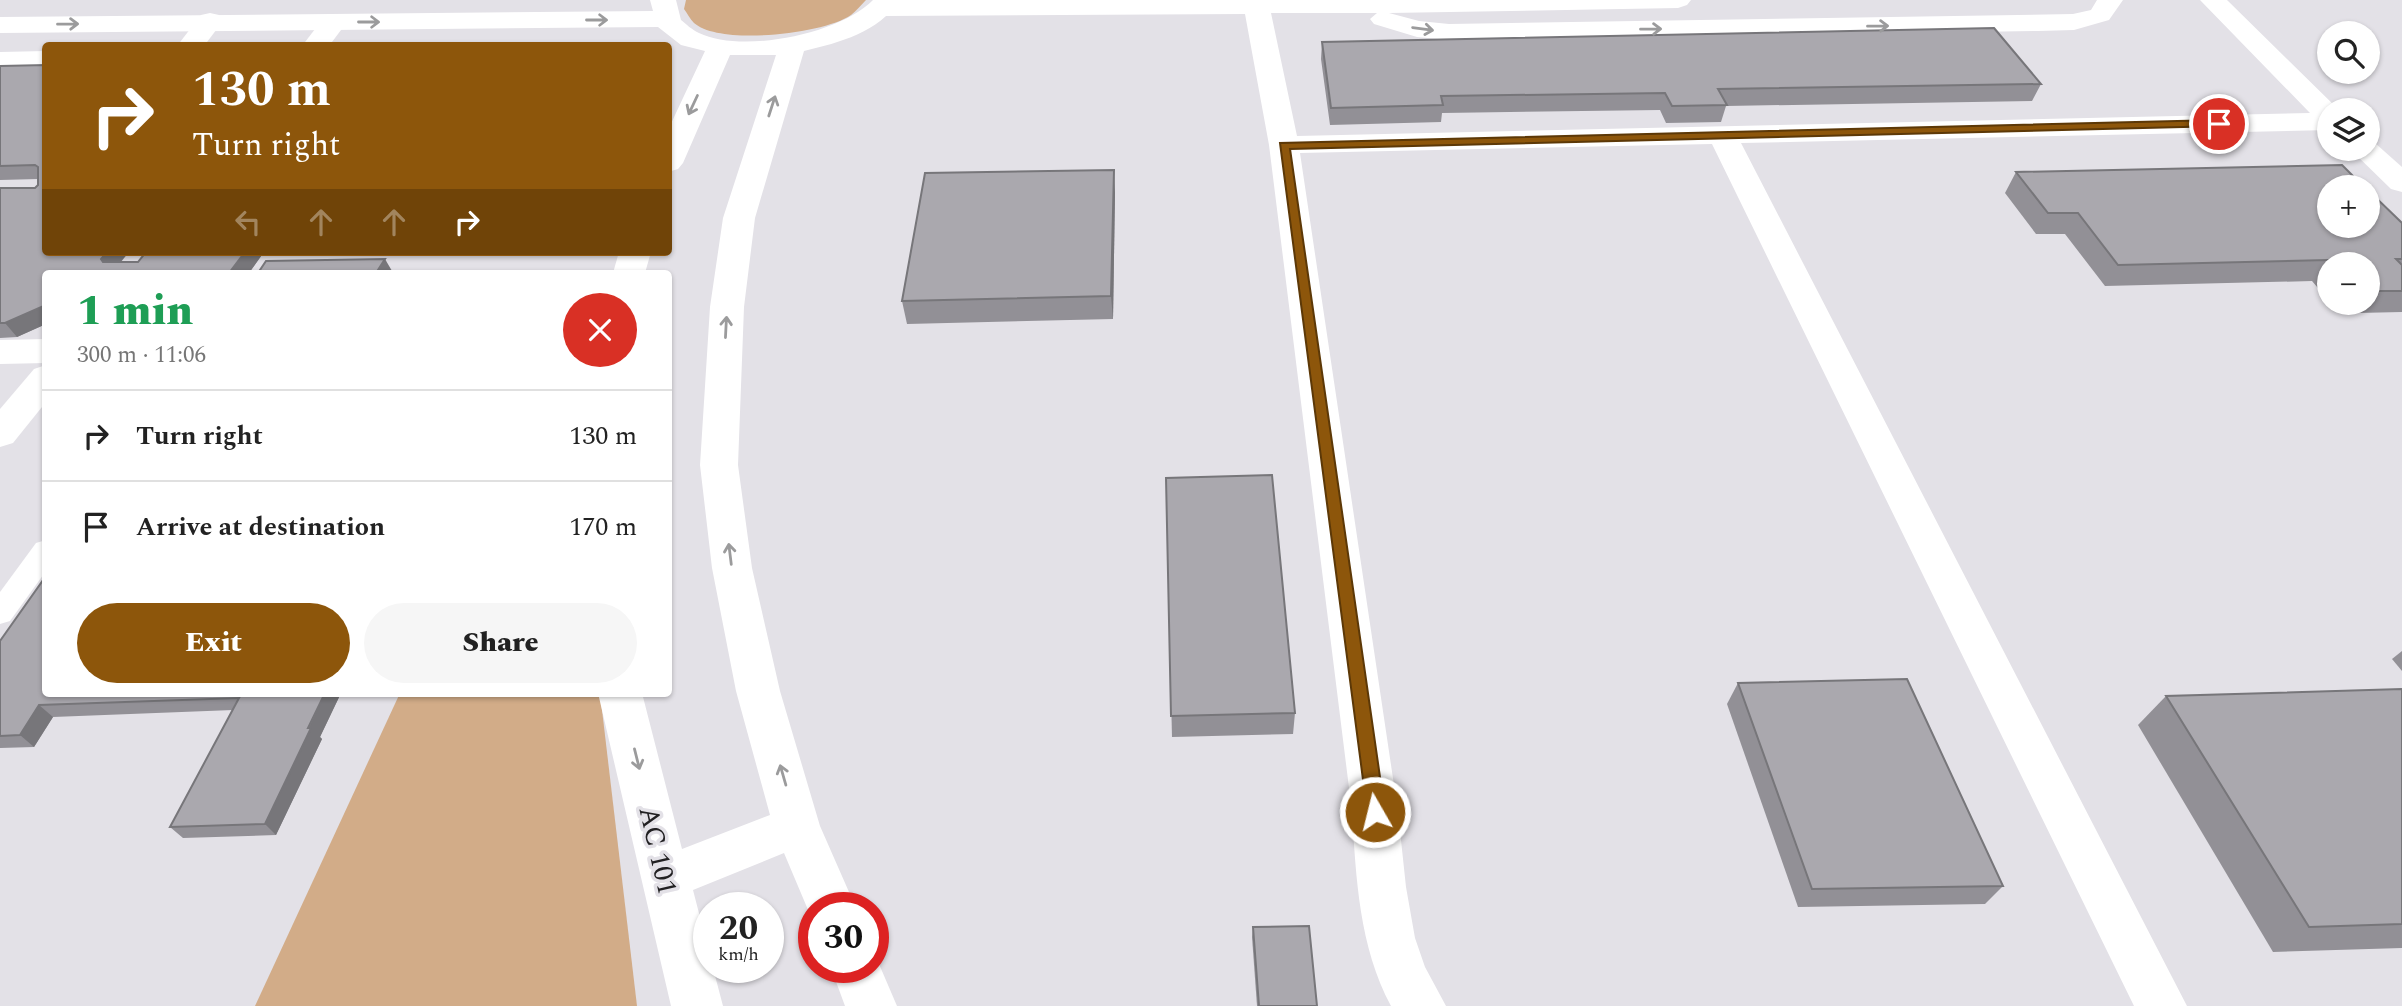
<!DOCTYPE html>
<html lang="en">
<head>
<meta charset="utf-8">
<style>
	body { margin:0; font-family:Spectral,serif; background:#f6f6f6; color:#222; height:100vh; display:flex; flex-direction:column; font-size:26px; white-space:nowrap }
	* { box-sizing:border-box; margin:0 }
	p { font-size:23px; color:#767676 }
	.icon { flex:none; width:38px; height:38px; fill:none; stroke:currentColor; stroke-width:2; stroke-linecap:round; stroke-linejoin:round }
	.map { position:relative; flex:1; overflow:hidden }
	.drawer { position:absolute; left:42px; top:270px; width:630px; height:427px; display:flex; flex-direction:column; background:#fff; border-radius:7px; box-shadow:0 2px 5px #0004 }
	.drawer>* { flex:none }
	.top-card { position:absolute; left:42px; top:42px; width:630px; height:214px; border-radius:7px; box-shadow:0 2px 5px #0004; background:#8d560b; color:#fff; overflow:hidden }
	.buttons { position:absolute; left:2317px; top:21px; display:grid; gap:14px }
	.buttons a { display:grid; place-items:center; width:63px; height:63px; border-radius:50%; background:#fff; box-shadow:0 2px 5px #0004; font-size:35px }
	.speed { position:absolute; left:693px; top:892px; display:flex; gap:14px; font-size:35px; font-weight:700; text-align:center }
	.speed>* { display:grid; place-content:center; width:91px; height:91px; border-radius:50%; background:#fff; box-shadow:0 2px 5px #0004; line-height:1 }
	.speed small { font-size:18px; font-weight:400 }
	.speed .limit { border:10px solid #d22; background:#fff; color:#111 }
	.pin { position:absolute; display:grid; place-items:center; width:60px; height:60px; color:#fff; margin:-30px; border:4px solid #fff; border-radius:50%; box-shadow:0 2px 7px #0007 }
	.me { position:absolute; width:77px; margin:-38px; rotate:352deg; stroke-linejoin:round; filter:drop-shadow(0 0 5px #0008) }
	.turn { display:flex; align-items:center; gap:24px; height:147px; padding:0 35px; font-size:32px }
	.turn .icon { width:91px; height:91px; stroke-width:2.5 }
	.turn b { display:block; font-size:49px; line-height:60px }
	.lanes { display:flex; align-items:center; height:66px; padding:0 35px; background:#0003; justify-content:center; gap:35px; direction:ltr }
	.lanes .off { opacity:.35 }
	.round { display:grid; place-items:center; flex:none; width:74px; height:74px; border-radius:37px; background:#f6f6f6 }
	.overview { display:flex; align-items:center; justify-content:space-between; height:119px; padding:0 35px }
	h1 { font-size:42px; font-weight:800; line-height:52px; color:#1e9e55 }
	.cta { display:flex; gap:14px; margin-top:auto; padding:14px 35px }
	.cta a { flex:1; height:80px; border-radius:42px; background:#8d560b; color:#fff; font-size:28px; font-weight:800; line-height:80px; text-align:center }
	.cta a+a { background:#f6f6f6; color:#222 }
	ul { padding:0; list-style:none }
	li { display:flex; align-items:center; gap:21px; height:91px; padding:0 35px; border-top:2px solid #e0e0e0 }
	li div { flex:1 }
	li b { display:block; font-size:26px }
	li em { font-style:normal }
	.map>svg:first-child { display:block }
</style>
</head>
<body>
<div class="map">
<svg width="2402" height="1006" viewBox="0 0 2402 1006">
	<rect width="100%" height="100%" fill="#e3e1e7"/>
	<g fill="#d2ac88">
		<path d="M686 0H866C861 5 856 11 851 15 824 34 720 46 694 23 690 19 687 13 684 9Z"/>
		<polygon points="400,693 600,693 637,1006 255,1006"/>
	</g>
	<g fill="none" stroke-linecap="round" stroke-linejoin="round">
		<polygon fill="#fff" fill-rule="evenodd" points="46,540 46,571 10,621 0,624 0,592 36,543"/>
		<g fill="#fff" fill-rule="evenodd">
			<path d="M884 0H1691L1687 5 1678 8 1389 13 1419 21 1449 24 2073 14 2091 10 2097 0H2123L2109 20 2074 30 2038 31 1449 40 1417 37 1374 24 1370 19 1377 13H1271L1297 136 2310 113 2200 0H2227L2339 110H2329V130L1741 143 2187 1006H2134L1712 144 1300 153 1398 812 1406 887 1415 938 1425 967 1446 1006H1391C1359 946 1356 878 1352 812L1269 145 1245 14 884 16 875 13 871 8 875 3Z"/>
			<polygon points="210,13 219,15 223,21 204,46 177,46 201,15"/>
			<polygon points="334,14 343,16 347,22 329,46 302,46 325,16"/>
			<polygon points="46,51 46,67 0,68 0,52"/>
			<polygon points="2368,141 2375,143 2402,167 2402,192 2391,189 2350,149 2368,149"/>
			<polygon points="46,339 46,363 0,364 0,340"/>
			<polygon points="46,365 46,402 13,443 0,447 0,409 34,369"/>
		</g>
		<g fill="#fff" fill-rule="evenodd">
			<path d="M650 0H676L681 20C686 24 692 30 699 33 742 54 840 34 873 0H900C877 33 841 42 804 51L755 218 744 307 738 465 752 568 780 691 820 826 856 908H814V924L784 853 693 890 709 952V968H713L723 1006H671L598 693H642L682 849 770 815 736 691 712 568 700 465 710 307 723 218 776 55H730L683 163 678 169 668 172V130L705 51 681 45 658 27 0 33V17L653 11Z"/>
			<polygon points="619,252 651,252 645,273 613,273"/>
			<polygon points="873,950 897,1006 845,1006 831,968 873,968"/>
		</g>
	</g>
	<g fill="#929096">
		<polygon points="1322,42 2041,84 2032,101 1726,106 1721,122 1666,123 1660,110 1442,113 1441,122 1330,125 1321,59"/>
		<polygon points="0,66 121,262 138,262 146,252 264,252 249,273 46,273 46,324 17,337 0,338 0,188 35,188 38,185 38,179 0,180"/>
		<polygon points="2016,172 2402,223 2402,312 2357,313 2339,311 2331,303 2368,303 2368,264 2329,264 2329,301 2312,281 2105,286 2065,234 2036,234 2005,193"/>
		<polygon points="1115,192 1113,319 907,324 902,301"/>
		<polygon points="1166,478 1295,713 1293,734 1172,737"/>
		<polygon points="0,641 46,693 341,693 320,737 322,739 276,835 183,838 170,827 233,710 53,717 34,747 0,748"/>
		<polygon points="2402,651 2402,671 2392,659"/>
		<polygon points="1738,683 2003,886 1985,904 1798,907 1727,704"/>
		<polygon points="2402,689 2402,948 2273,952 2138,725 2166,696"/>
		<polygon points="1253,927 1317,1006 1257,1006 1252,937"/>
	</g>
	<g fill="#77767a">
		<polygon points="1114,170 1115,192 1113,319 1111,296"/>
		<polygon points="107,252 129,252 112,273 101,259"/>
		<polygon points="245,252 264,252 249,273 229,273"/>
		<polygon points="385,259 392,271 391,273 376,273"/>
		<polygon points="46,305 46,324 17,337 5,323"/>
		<polygon points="325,693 341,693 320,737 322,739 276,835 265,824"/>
		<polygon points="39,705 53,717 34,747 20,735"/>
	</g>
	<g fill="#aaa8ae" stroke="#77767a" stroke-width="2">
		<polygon points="1994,28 2041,84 1718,89 1727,105 1672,106 1665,93 1441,96 1443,105 1331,108 1322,42"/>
		<polygon points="46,65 46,252 107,252 101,259 103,262 138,262 146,252 245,252 229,273 46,273 46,305 5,323 0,323 0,188 35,188 38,185 38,167 35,165 0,166 0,66"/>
		<polygon points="2342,165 2364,187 2329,187 2329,226 2368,226 2368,190 2402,223 2402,259 2396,259 2402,265 2402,291 2368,291 2368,264 2332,264 2328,260 2118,265 2078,213 2048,213 2016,172"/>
		<polygon points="1114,170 1111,296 902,301 925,173"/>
		<polygon points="385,259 376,273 258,273 266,261"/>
		<polygon points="1272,475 1295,713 1171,716 1166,478"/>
		<polygon points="46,576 46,693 325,693 308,728 311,728 265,824 170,827 239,698 39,705 20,735 0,736 0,641"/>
		<polygon points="1907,679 2003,886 1812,889 1738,683"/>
		<polygon points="2402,689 2402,924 2309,927 2166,696"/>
		<polygon points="1309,926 1317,1006 1259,1006 1253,927"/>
	</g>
	<defs><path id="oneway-shaft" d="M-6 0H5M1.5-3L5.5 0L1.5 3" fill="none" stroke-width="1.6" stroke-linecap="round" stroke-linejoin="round" transform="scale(1.75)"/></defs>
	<g stroke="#9b9b9c">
		<use href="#oneway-shaft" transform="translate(597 20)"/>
		<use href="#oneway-shaft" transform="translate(369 22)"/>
		<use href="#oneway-shaft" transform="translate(68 24) rotate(-1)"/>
		<use href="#oneway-shaft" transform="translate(1878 26) rotate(-1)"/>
		<use href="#oneway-shaft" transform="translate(1423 29) rotate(8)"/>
		<use href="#oneway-shaft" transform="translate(1651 29) rotate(-1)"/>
		<use href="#oneway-shaft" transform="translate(693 105) rotate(115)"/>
		<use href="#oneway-shaft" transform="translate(772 106) rotate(-72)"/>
		<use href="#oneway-shaft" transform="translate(726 327) rotate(-87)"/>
		<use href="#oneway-shaft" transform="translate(730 554) rotate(-97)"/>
		<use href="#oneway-shaft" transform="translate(637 759) rotate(76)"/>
		<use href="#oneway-shaft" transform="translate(783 775) rotate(-106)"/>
	</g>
	<polygon fill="#8d560b" stroke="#5c3807" stroke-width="2" points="2219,120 2223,121 2223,126 1290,149 1385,812 1382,818 1375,820 1368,818 1280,143"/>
	<g text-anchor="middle" stroke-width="7" stroke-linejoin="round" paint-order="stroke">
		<g font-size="28" fill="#212022" stroke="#e3e1e7">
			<text transform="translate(659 850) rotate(77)" y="10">AC 101</text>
		</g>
	</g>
</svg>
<div class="buttons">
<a><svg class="icon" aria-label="search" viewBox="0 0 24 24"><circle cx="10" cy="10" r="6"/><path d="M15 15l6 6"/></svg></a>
<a><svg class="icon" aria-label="layers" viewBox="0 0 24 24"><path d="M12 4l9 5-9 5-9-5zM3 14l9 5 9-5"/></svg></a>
<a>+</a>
<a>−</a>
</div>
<div class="speed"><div>20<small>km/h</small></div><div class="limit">30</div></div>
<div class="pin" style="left:2219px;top:124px;background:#d93025"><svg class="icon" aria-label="arrive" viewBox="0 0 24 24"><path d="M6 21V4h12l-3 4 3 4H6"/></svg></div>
<svg class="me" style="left:1375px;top:812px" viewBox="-20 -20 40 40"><circle r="17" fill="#8d560b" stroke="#fff" stroke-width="3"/><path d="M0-11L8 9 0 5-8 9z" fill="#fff"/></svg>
<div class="top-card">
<div class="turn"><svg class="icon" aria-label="right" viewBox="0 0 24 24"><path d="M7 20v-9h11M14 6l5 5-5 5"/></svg><div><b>130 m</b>Turn right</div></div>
<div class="lanes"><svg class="icon off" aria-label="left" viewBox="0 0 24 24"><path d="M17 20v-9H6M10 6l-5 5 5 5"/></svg><svg class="icon off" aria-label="ahead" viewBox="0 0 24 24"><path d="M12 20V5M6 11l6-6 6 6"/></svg><svg class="icon off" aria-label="ahead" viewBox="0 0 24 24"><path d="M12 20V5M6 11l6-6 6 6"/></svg><svg class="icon" aria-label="right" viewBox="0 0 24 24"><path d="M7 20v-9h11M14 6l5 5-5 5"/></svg></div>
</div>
<section class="drawer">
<div class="overview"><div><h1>1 min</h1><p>300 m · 11:06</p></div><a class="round" style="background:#d93025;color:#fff"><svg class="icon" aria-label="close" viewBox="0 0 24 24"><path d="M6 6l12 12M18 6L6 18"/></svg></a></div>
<ul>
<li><svg class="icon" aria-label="right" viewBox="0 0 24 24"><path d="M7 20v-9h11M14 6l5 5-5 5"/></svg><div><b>Turn right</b></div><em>130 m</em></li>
<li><svg class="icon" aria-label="arrive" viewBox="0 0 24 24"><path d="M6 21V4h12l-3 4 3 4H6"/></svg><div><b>Arrive at destination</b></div><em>170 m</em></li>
</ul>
<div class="cta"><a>Exit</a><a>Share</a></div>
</section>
</div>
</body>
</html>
